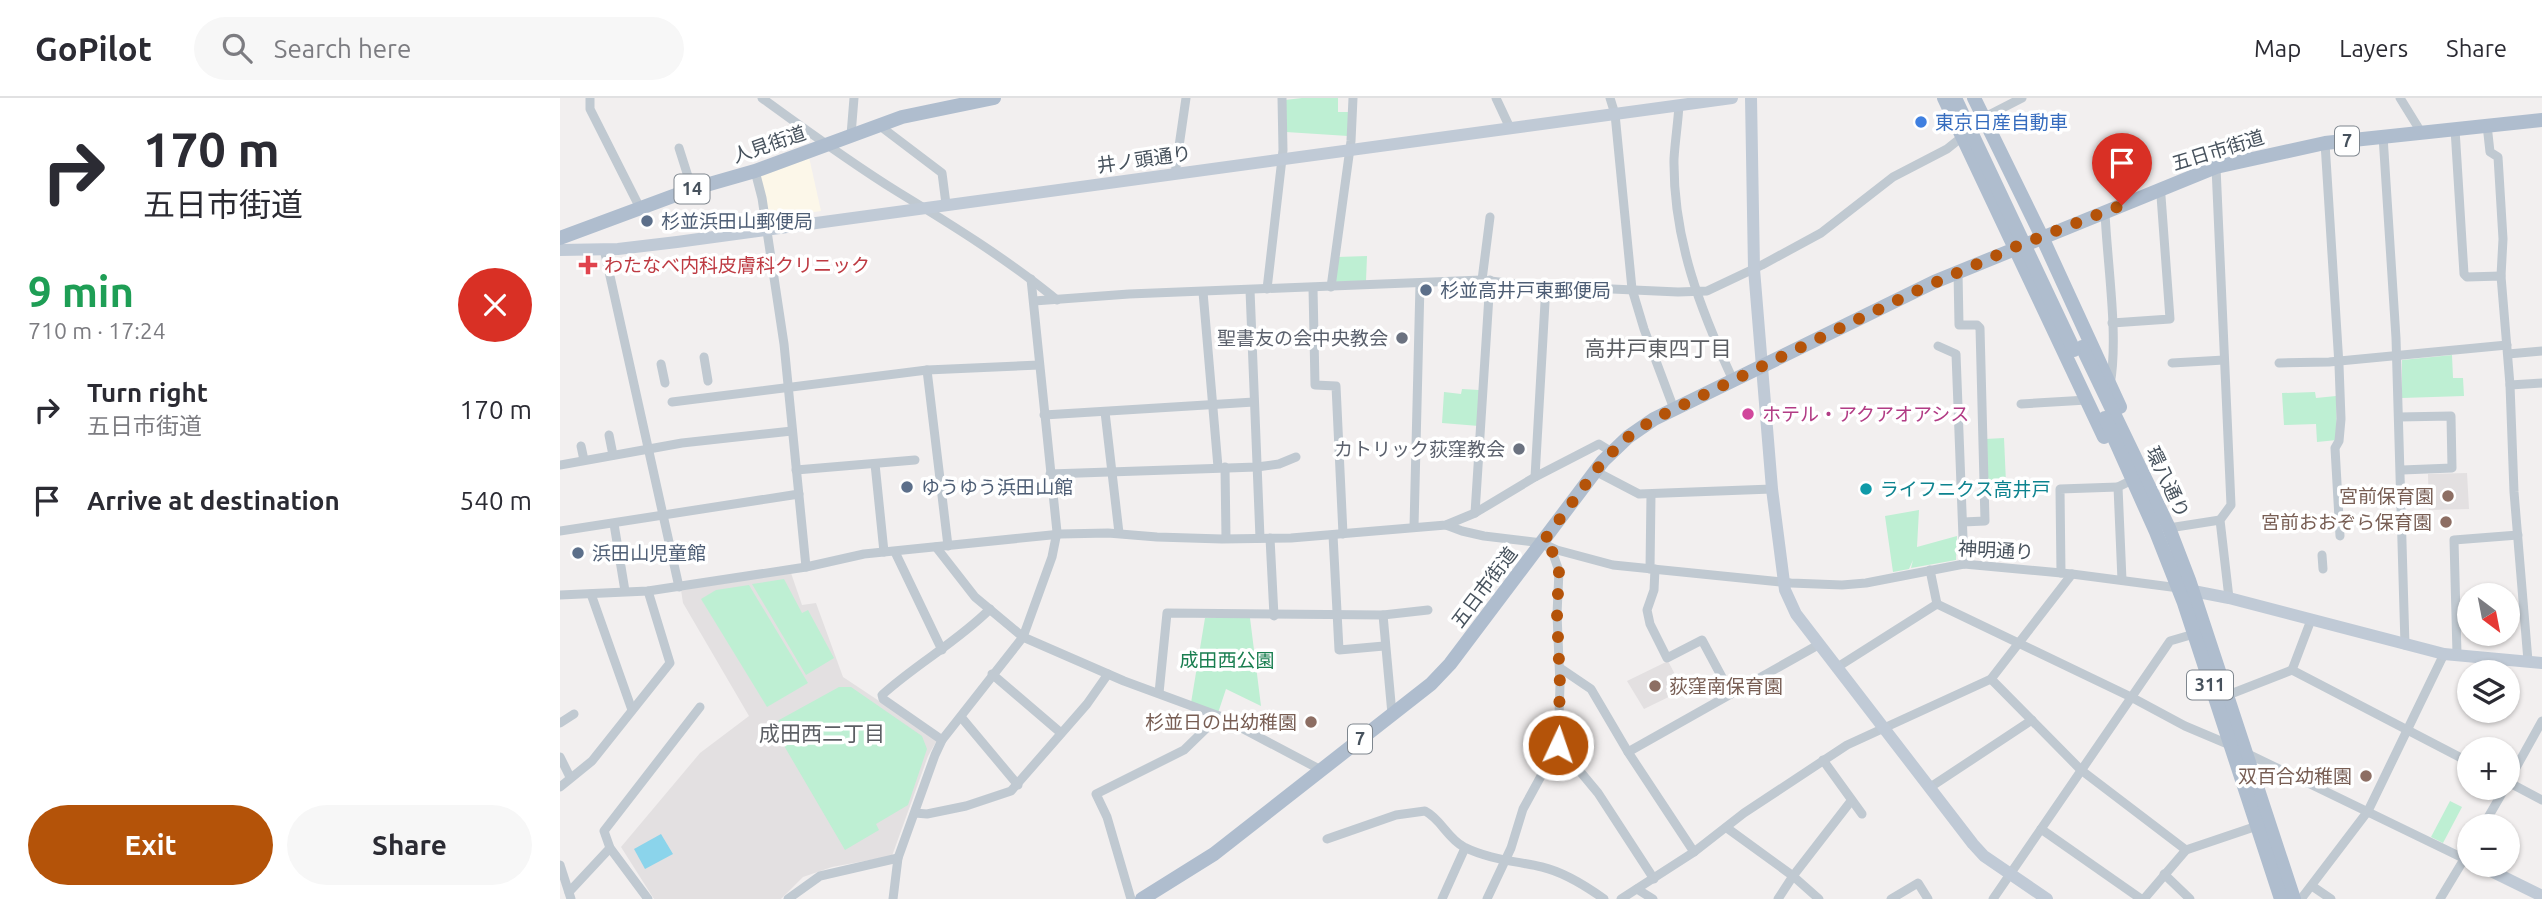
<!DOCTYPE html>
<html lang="en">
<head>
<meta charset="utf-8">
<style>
	body { margin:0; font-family:Ubuntu,"Noto Sans JP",sans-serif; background:#f7f7f7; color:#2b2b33; height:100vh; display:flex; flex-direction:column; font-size:26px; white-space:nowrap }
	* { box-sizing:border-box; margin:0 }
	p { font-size:23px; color:#7c7c81 }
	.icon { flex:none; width:38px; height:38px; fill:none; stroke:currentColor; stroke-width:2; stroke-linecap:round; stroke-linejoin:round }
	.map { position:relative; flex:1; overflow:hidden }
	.sheet { display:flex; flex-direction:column; background:#fff; width:560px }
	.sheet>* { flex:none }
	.top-card { background:#fff; color:#2b2b33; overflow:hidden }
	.needle { width:46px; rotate:148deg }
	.buttons { position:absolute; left:1897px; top:485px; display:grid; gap:14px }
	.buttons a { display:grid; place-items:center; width:63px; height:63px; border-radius:50%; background:#fff; box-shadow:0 2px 5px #0004; font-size:35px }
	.pin { position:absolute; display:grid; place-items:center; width:60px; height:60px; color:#fff; margin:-72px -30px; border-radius:50% 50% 50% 0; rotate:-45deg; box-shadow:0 0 7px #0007 }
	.pin .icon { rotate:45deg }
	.me { position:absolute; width:77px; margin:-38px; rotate:3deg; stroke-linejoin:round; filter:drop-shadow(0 0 5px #0008) }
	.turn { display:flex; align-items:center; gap:24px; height:147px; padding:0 28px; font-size:32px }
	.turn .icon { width:91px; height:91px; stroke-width:2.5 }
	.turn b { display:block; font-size:49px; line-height:60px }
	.round { display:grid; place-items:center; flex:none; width:74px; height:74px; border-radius:37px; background:#f7f7f7 }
	.head { display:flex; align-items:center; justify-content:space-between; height:119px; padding:0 28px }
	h1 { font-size:42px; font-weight:700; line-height:52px; color:#1e9e55 }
	.action { display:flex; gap:14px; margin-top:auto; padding:14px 28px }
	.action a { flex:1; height:80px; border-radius:42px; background:#b45309; color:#fff; font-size:28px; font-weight:700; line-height:80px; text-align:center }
	.action a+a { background:#f7f7f7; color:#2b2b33 }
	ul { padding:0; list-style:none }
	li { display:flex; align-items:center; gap:21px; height:91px; padding:0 28px }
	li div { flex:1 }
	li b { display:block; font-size:26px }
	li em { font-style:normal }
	header { display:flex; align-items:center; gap:42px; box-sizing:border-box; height:98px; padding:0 35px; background:#fff; border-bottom:2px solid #e1e1e2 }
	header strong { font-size:33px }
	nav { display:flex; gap:38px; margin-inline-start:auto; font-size:24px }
	.search { width:490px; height:63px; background:#f7f7f7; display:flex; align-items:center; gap:18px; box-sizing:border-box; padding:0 24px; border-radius:38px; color:#7c7c81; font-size:26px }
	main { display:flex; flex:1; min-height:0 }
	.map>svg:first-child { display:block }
</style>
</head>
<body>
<header>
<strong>GoPilot</strong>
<div class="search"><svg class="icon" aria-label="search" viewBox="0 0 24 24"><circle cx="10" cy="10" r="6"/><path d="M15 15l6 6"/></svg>Search here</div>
<nav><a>Map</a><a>Layers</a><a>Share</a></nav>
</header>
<main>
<section class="sheet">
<div class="top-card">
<div class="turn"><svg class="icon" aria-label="right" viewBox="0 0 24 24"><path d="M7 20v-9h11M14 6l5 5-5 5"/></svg><div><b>170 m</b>五日市街道</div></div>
</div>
<div class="head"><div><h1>9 min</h1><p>710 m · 17:24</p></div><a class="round" style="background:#d93025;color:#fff"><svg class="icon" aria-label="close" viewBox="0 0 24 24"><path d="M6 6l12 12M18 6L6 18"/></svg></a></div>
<ul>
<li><svg class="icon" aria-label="right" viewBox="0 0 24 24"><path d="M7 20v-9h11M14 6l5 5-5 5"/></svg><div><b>Turn right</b><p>五日市街道</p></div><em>170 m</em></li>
<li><svg class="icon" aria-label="arrive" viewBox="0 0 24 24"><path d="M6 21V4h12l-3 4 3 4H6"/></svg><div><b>Arrive at destination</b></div><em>540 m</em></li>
</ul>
<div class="action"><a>Exit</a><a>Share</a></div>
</section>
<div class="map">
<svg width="1982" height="801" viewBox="0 0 1982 801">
	<rect width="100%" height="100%" fill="#f2efef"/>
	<polygon fill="#fcf7e9" points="249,59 261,113 208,121 197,79"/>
	<g fill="#e3e0e1">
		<polygon points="1907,375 1909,411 1869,412 1868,376"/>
		<polygon points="231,475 242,507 256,505 283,579 375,640 376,644 368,658 332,758 272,769 243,779 221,801 94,801 61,749 140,655 189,618 123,505 121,492"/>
		<polygon points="1108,563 1123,592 1084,611 1067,583"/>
	</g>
	<g fill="#beefd3">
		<polygon points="742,0 778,0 778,14 789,14 788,38 726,34 725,2"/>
		<polygon points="807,158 806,183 775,184 777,159"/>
		<polygon points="1892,257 1893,280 1903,280 1904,298 1842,300 1842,262"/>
		<polygon points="902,291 919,292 919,328 882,325 884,294 901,296"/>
		<polygon points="1755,294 1756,300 1776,298 1777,342 1757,344 1756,326 1724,327 1722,295"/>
		<polygon points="1444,340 1446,385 1428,385 1425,341"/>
		<polygon points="1359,412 1357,449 1397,438 1396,462 1351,470 1353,462 1349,471 1333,474 1325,418"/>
		<polygon points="224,481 242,515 248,512 274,560 246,577 192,486"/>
		<polygon points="189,487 248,585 207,609 141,501 156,492"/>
		<polygon points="645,520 690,520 701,608 666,591 658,615 631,605"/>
		<polygon points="279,589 291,589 362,638 367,651 348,707 316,726 319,732 285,752 216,634 219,622"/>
		<polygon points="1890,703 1902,709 1883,745 1871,739"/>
	</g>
	<polygon fill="#8bd4eb" points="101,736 113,756 85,771 74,751"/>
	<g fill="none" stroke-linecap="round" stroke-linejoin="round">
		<g stroke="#c0c9d1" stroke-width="9">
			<polyline points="30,0 30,11 80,110"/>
			<path d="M202 0C246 32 291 65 338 94 392 127 447 161 497 202"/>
			<polyline points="936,0 950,30"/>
			<polyline points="1050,0 1055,16 1072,191 1084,231 1114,311"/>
			<polyline points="1840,0 1861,34"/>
			<path d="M1119 7C1118 25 1115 43 1114 61 1113 141 1140 211 1173 282"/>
			<polyline points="1423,20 1462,0"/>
			<polyline points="1927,27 1930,54 1938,59 1943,141 1941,178"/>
			<polyline points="324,31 382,75 386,106"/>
			<polyline points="1895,31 1904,176 1907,179 1941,178 1950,287 1954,394 1968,563"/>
			<polyline points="291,37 294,0"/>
			<polyline points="1823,38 1836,240 1845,547"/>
			<polyline points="1765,45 1779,267 1781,321 1779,343 1775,350 1780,438"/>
			<polyline points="119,50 132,91"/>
			<polyline points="1656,69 1671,407 1660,422 1669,500"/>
			<polyline points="195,73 202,100 224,246 246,469"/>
			<polyline points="615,76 626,0"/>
			<path d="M1545 114C1547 165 1559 238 1550 287"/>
			<polyline points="44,151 119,489"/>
			<polyline points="1398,174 1399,227 1417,227 1420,230 1425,423 1403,424"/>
			<polyline points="922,182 930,119"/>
			<polyline points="771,189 791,43 793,0"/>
			<polyline points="753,190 755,287 776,288 783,436"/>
			<polyline points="707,191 723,52 722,0"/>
			<polyline points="690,192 700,440"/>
			<polyline points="643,194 658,369"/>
			<polyline points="474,203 569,196 922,182 964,187 1118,194 1147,193 1202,167 1261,135 1333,79 1387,51 1402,39"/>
			<polyline points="1552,225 1610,221 1601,98 1598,91"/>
			<polyline points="1378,248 1396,256 1404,466"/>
			<polyline points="1948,256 1982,253"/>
			<polyline points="144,259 148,283"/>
			<polyline points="1612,265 1664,262"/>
			<polyline points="1719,265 1769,264 1947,247"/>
			<polyline points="101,266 105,285"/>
			<polyline points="367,272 388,448"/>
			<polyline points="1950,287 1982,285"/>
			<polyline points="112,304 367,272 479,267"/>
			<polyline points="1461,306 1527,302"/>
			<polyline points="545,314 559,435"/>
			<polyline points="484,317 694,304"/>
			<polyline points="1839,319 1891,318 1892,370 1842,372"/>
			<polyline points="49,337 53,357"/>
			<polyline points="21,348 24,362"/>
			<polyline points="315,366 324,454"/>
			<polyline points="0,367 122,345 232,333"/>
			<polyline points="665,369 666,440"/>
			<polyline points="236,372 355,362"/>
			<polyline points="1035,373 1079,396 1212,391"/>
			<polyline points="490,376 697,369 719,366 736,359"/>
			<polyline points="975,379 986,187"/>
			<polyline points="915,415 930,182"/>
			<polyline points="54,426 65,493"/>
			<polyline points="886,427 902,433 924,438 982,445 997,452 1053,467 1231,485 1282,487 1306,485 1404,466 1512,476 1619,490"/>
			<polyline points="854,429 860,186"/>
			<polyline points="1609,430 1660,422"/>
			<polyline points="0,433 239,396"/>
			<polyline points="773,437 779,552 824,548"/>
			<polyline points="710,440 714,518"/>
			<polyline points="376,449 415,499 463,539 564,583 659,618 761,672"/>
			<polyline points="335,454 382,552"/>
			<polyline points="1762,457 1763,471"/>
			<polyline points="1090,471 1091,397"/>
			<polyline points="1095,471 1094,492 1087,512 1090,526 1107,560 1142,542 1171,596"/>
			<polyline points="1370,472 1377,506"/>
			<polyline points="1501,475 1500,391 1558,389"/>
			<polyline points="1562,482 1558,389 1572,382"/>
			<polyline points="31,496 72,612"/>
			<polyline points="0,497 88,493 246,469 304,456 501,436 548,435 597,439 662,441 731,440 886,427 915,415 975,379 1039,346 1052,354"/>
			<polyline points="823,517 832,616"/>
			<polyline points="1897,556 1894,442 1958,437"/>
			<polyline points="1000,570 1031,591 1068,654 1134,754"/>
			<polyline points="1276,570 1377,506 1571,599 1625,628 1670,647"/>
			<polyline points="1732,572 1751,522"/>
			<polyline points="432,576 501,635"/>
			<polyline points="1431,581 1521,672 1626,752"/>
			<polyline points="599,595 607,515 823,517 868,512"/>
			<polyline points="1668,597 1732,572 1909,664"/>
			<polyline points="401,619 458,687"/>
			<polyline points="0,625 14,616"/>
			<path d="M382 642 323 601 322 597C356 566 397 544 430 511"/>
			<polyline points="998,647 1038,695 1094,781"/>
			<polyline points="1068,654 1258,547"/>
			<polyline points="1686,655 1905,761"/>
			<polyline points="0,659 10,679"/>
			<polyline points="1263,662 1302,716"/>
			<polyline points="1948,684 1982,623"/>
			<polyline points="1948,684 1982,702"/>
			<polyline points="0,689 32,663 110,565 88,493"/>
			<polyline points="1369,690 1472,622"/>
			<polyline points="355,715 367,716 406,708 451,693 527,606 548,576"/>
			<polyline points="1923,728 1945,690"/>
			<polyline points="1167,730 1233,778 1259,801"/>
			<polyline points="1481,731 1581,801"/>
			<path d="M767 741 836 717 865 713C881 721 887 740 904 749 928 761 955 763 982 769 1003 774 1026 788 1044 801"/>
			<polyline points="0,767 11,801"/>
			<polyline points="1604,776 1630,801"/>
			<polyline points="1752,788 1771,801"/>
			<polyline points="1077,791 1093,801"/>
			<polyline points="9,794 50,750"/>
			<polyline points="88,801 50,750 44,733 140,609"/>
			<polyline points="228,801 260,778 338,760"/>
			<polyline points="333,801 338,760 375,657 382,642 463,539 492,459 497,434 471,181"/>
			<polyline points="571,801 547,719 536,696 624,652 659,618"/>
			<polyline points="882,801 905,750"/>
			<polyline points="927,801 951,750 963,711 998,647 1000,587 997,516 999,473 992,453 987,448"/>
			<polyline points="1061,801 1134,754 1184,715 1287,647 1431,581 1512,476"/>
			<polyline points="1218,801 1233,778 1291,703"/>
			<polyline points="1331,801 1358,785 1368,801"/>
			<polyline points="1433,801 1610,543 1634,536"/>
			<polyline points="1584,801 1626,752 1697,728"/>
			<polyline points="1741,801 1808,713 1884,556"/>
			<polyline points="1880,801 1909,753"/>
		</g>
		<g stroke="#c0cad6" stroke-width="12">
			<polyline points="1191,0 1194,171 1212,391 1225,492 1236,516 1413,746 1424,758 1487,801"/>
			<polyline points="0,152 58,151 117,144 1172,0"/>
			<polyline points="1633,493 1669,500 1884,556 1982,565"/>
			<polyline points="1905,761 1909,763"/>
			<polyline points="1917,766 1982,798"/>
		</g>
		<g stroke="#afbdce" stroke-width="14">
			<polyline points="1384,0 1544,339"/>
			<polyline points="1414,0 1482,139 1560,309"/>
			<polyline points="0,140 132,91 195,73 342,19 434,0"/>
			<polyline points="1522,249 1609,430 1629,482 1734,801"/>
			<polyline points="1545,320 1596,434 1624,505 1721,801"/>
			<polyline points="582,801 654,756 871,586 890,566 1043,363 1068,339 1094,321 1374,184 1656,69 1765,45 1982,22"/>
		</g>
		<polyline stroke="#afbdce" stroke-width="14" points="1395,0 1514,252"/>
	</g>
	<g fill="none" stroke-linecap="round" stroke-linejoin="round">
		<polyline stroke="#b45309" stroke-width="12" stroke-dasharray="0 21.6" points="998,647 1000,587 997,516 999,473 992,453 982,445 1043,363 1068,339 1094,321 1352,195 1455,149 1562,107"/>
	</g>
	<circle fill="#3f7fe0" stroke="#fff" stroke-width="2.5" cx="1361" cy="24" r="7"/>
	<g fill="#5c6f8a" stroke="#fff" stroke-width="2.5">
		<circle cx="87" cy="123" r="7"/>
		<circle cx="866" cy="192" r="7"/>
		<circle cx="347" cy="389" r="7"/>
		<circle cx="18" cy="455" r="7"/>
	</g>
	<path fill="#e0444e" stroke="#fff" stroke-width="2.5" d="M24.5 156.5h7v7h7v7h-7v7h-7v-7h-7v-7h7z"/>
	<g fill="#6b7280" stroke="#fff" stroke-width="2.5">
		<circle cx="842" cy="240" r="7"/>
		<circle cx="959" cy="351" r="7"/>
	</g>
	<circle fill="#d1479c" stroke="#fff" stroke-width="2.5" cx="1188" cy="316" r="7"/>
	<circle fill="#0f9aa8" stroke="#fff" stroke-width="2.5" cx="1306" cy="391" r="7"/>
	<g fill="#8d6e63" stroke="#fff" stroke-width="2.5">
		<circle cx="1888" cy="398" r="7"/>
		<circle cx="1886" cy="424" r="7"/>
		<circle cx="1095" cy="588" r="7"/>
		<circle cx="751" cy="624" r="7"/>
		<circle cx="1806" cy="678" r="7"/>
	</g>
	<g text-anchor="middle" stroke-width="7" stroke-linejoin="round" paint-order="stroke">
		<g fill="#fff" stroke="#7e868e" stroke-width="2">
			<rect x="1775" y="28.5" width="24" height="29" rx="5"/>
			<rect x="114.5" y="76.5" width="35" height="29" rx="5"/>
			<rect x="1627" y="572.5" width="46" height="29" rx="5"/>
			<rect x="788" y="626.5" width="24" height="29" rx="5"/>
		</g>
		<g font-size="18" font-weight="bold" fill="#47525d">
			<text x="1787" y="49">7</text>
			<text x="132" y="97">14</text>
			<text x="1650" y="593">311</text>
			<text x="800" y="647">7</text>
		</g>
		<g font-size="19" fill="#366cbe" stroke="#fff" text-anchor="start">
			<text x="1375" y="31">東京日産自動車</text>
		</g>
		<g font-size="19" fill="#47525d" stroke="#fff">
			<text transform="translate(209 46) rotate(-19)" y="7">人見街道</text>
			<text transform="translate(1658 52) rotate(-17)" y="7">五日市街道</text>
			<text transform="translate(584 61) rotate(-8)" y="7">井ノ頭通り</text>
			<text transform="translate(1608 384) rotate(65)" y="7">環八通り</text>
			<text transform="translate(1436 452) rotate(3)" y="7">神明通り</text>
			<text transform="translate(924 489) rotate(-53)" y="7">五日市街道</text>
		</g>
		<g font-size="19" fill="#4e5e75" stroke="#fff" text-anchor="start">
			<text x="101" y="130">杉並浜田山郵便局</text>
			<text x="880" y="199">杉並高井戸東郵便局</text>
			<text x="361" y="396">ゆうゆう浜田山館</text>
			<text x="32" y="462">浜田山児童館</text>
		</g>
		<g font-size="19" fill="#be3a42" stroke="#fff" text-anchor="start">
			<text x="44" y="174">わたなべ内科皮膚科クリニック</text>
		</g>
		<g font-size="19" fill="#5b616d" stroke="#fff" text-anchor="end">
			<text x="828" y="247">聖書友の会中央教会</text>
			<text x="945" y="358">カトリック荻窪教会</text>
		</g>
		<g font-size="19" fill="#b23c85" stroke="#fff" text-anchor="start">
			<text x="1202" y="323">ホテル・アクアオアシス</text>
		</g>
		<g font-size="19" fill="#0d838f" stroke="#fff" text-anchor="start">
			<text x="1320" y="398">ライフニクス高井戸</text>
		</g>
		<g font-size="19" fill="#785e54" stroke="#fff" text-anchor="end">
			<text x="1874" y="405">宮前保育園</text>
			<text x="1872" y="431">宮前おおぞら保育園</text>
			<text x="1109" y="595" text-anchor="start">荻窪南保育園</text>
			<text x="737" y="631">杉並日の出幼稚園</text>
			<text x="1792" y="685">双百合幼稚園</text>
		</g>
		<g font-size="19" fill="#187e4f" stroke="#fff">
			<text x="667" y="569">成田西公園</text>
		</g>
		<g font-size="21" fill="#5c5f64" stroke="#fff">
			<text x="1098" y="258">高井戸東四丁目</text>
			<text x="262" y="643">成田西二丁目</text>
		</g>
	</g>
</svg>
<div class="buttons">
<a><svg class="needle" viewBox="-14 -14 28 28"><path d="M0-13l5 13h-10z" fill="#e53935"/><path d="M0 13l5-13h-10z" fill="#7c7c81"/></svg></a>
<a><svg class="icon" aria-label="layers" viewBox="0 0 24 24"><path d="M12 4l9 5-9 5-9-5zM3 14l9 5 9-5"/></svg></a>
<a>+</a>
<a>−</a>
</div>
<div class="pin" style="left:1562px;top:107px;background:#d93025"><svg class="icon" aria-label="arrive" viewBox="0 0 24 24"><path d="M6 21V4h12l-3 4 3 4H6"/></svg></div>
<svg class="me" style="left:998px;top:647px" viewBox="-20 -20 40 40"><circle r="17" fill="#b45309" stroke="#fff" stroke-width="3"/><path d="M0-11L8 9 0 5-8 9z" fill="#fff"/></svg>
</div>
</main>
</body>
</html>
